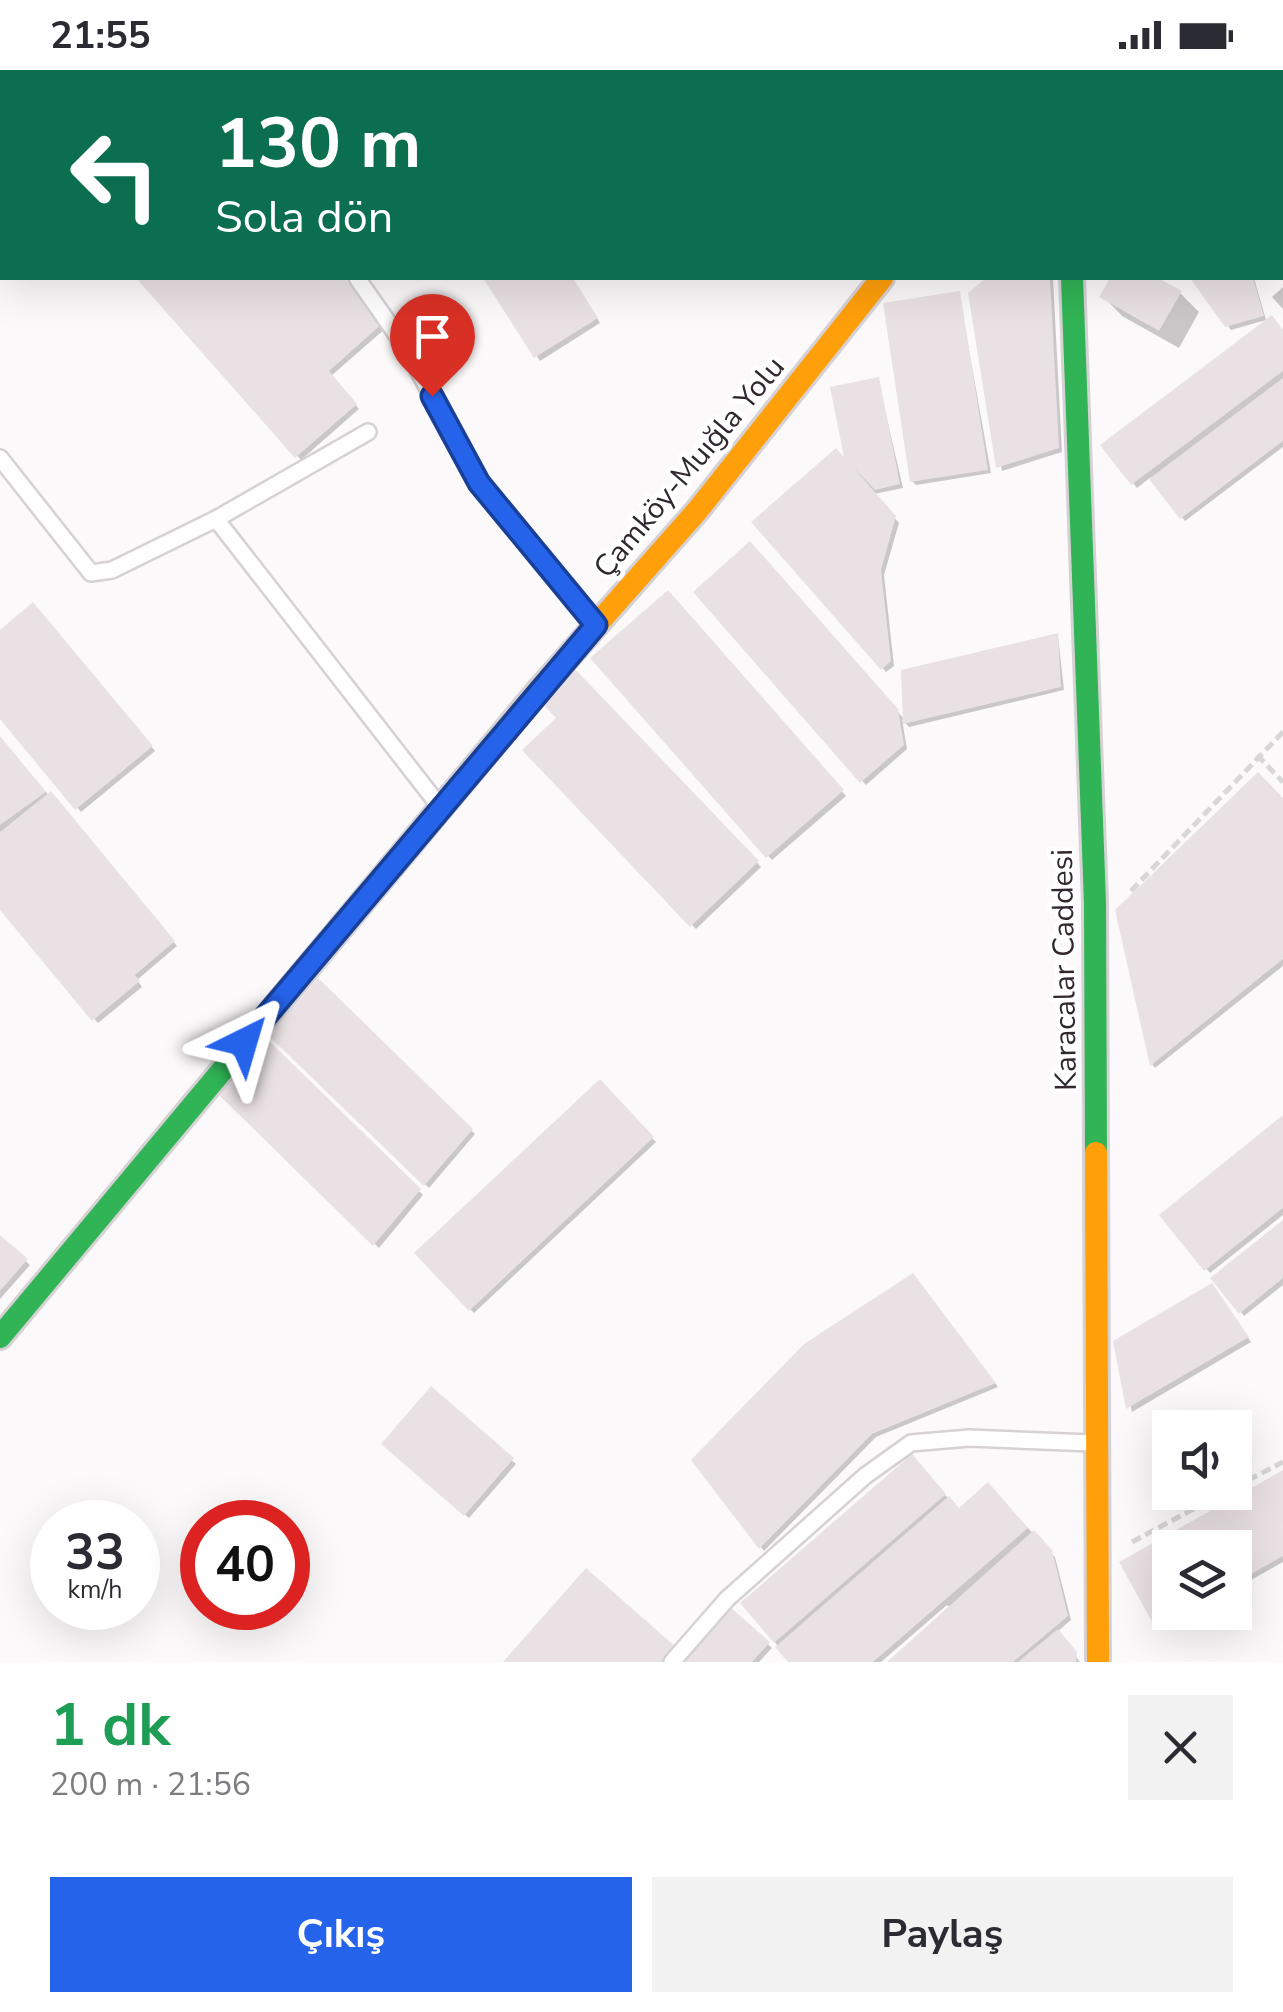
<!DOCTYPE html>
<html lang="tr">
<head>
<meta charset="utf-8">
<style>
	body { margin:0; font-family:"Nunito Sans",sans-serif; background:#f2f2f3; color:#2b2b33; height:100vh; display:flex; flex-direction:column; font-size:38px; white-space:nowrap }
	* { box-sizing:border-box; margin:0 }
	p { font-size:32px; color:#7c7c81 }
	.icon { flex:none; width:55px; height:55px; fill:none; stroke:currentColor; stroke-width:2; stroke-linecap:round; stroke-linejoin:round }
	.map { position:relative; height:1592px; overflow:hidden }
	.drawer { display:flex; flex-direction:column; background:#fff; flex:1 }
	.drawer>* { flex:none }
	.top-card { position:absolute; left:0px; top:0px; width:1285px; height:210px; box-shadow:0 10px 40px #0002; background:#0b6e4f; color:#fff; overflow:hidden }
	.controls { position:absolute; left:1152px; top:1340px; display:grid; gap:20px }
	.controls a { display:grid; place-items:center; width:100px; height:100px; border-radius:0px; background:#fff; box-shadow:0 10px 40px #0002; font-size:50px }
	.speed { position:absolute; left:30px; top:1430px; display:flex; gap:20px; font-size:50px; font-weight:700; text-align:center }
	.speed>* { display:grid; place-content:center; width:130px; height:130px; border-radius:50%; background:#fff; box-shadow:0 10px 40px #0002; line-height:1 }
	.speed small { font-size:25px; font-weight:400 }
	.speed .limit { border:15px solid #d22; background:#fff; color:#111 }
	.pin { position:absolute; display:grid; place-items:center; width:85px; height:85px; color:#fff; margin:-102px -42px; border-radius:50% 50% 50% 0; rotate:-45deg; box-shadow:0 0 10px #0007 }
	.pin .icon { rotate:45deg }
	.me { position:absolute; width:110px; margin:-55px; rotate:40deg; stroke-linejoin:round; filter:drop-shadow(0 0 8px #0008) }
	.turn { display:flex; align-items:center; gap:35px; height:210px; padding:0 50px; font-size:45px }
	.turn .icon { width:130px; height:130px; stroke-width:2.5 }
	.turn b { display:block; font-size:70px; line-height:85px }
	.round { display:grid; place-items:center; flex:none; width:105px; height:105px; border-radius:0px; background:#f2f2f3 }
	.head { display:flex; align-items:center; justify-content:space-between; height:170px; padding:0 50px }
	h1 { font-size:60px; font-weight:700; line-height:75px; color:#1e9e55 }
	.cta { display:flex; gap:20px; margin-top:auto; padding:20px 50px }
	.cta a { flex:1; height:115px; border-radius:0px; background:#2563eb; color:#fff; font-size:40px; font-weight:700; line-height:115px; text-align:center }
	.cta a+a { background:#f2f2f3; color:#2b2b33 }
	.status { display:flex; justify-content:space-between; align-items:center; height:70px; padding:0 50px; background:#fff; direction:ltr }
	.status svg { height:28px; fill:currentColor }
	.map>svg:first-child { display:block }
</style>
</head>
<body>
<div class="status"><b>21:55</b><svg viewBox="0 0 49 12"><path d="M0 12V9h3v3zM5 12V6h3v6zM10 12V3h3v9zM15 12V0h3v12zM26 1h20v11H26zM47 4h2v5h-2z"/></svg></div>
<div class="map">
<svg width="1283" height="1592" viewBox="0 0 1283 1592">
	<rect width="100%" height="100%" fill="#fcf9fb"/>
	<g fill="#0003">
		<polygon points="458,0 543,0 544,2 460,2"/>
		<polygon points="1112,0 1196,0 1197,2 1113,2"/>
		<polygon points="139,208 341,208 386,258 331,306 359,339 301,390"/>
		<polygon points="486,208 572,208 600,253 540,291"/>
		<polygon points="990,208 1053,208 1062,382 1002,401 971,224"/>
		<polygon points="1113,208 1153,208 1180,223 1199,242 1179,278 1122,246 1103,226"/>
		<polygon points="1193,208 1254,208 1266,250 1231,260"/>
		<polygon points="1283,217 1283,239 1272,227"/>
		<polygon points="959,224 991,403 916,415 912,411"/>
		<polygon points="1283,262 1283,377 1185,451 1151,407 1137,418 1104,375"/>
		<polygon points="878,310 903,418 874,424 899,453 884,505 894,596 886,602 754,452 848,395"/>
		<polygon points="750,475 905,650 1058,566 1064,620 909,657 902,649 907,679 866,715 697,522"/>
		<polygon points="667,523 846,726 772,790 594,588"/>
		<polygon points="33,536 155,681 81,742 0,645 0,563"/>
		<polygon points="574,602 761,797 696,859 525,680 559,648"/>
		<polygon points="0,668 177,876 137,910 142,917 98,953 0,836"/>
		<polygon points="1283,731 1283,896 1155,998 1152,994"/>
		<polygon points="318,912 475,1064 429,1118 273,966"/>
		<polygon points="267,972 423,1125 379,1178 222,1025"/>
		<polygon points="600,1012 656,1072 474,1243 417,1183"/>
		<polygon points="1283,1048 1283,1145 1210,1203 1162,1145"/>
		<polygon points="1283,1153 1283,1215 1244,1246 1241,1242"/>
		<polygon points="0,1169 30,1195 0,1229"/>
		<polygon points="917,1210 998,1317 876,1367 764,1481 695,1390"/>
		<polygon points="1216,1221 1251,1272 1132,1342 1116,1272"/>
		<polygon points="431,1320 516,1394 469,1448 384,1374"/>
		<polygon points="912,1387 959,1441 988,1415 1055,1487 1071,1550 1057,1562 1080,1592 891,1592 950,1538 947,1535 881,1592 791,1592 743,1533"/>
		<polygon points="1283,1403 1283,1492 1235,1519 1235,1478 1170,1478 1170,1542 1192,1542 1161,1560 1122,1493"/>
		<polygon points="731,1541 772,1578 759,1592 686,1592"/>
	</g>
	<g fill="#eae1e4">
		<polygon points="136,208 344,208 384,252 329,301 357,334 295,388"/>
		<polygon points="483,208 573,208 598,248 534,288"/>
		<polygon points="986,208 1050,208 1059,378 996,398 968,223"/>
		<polygon points="1110,208 1158,208 1182,221 1159,261 1099,227"/>
		<polygon points="1190,208 1253,208 1264,246 1225,257"/>
		<polygon points="960,221 988,400 910,412 883,233"/>
		<polygon points="1272,245 1283,260 1283,301 1131,415 1100,375"/>
		<polygon points="879,307 900,414 875,420 852,396 896,446 881,500 891,591 881,600 751,452 836,378 844,387 830,317"/>
		<polygon points="1283,308 1283,371 1180,449 1149,409"/>
		<polygon points="750,471 898,639 904,675 860,713 693,522"/>
		<polygon points="668,520 844,720 766,788 590,588"/>
		<polygon points="33,532 153,676 75,740 0,649 0,560"/>
		<polygon points="1058,563 1061,617 903,654 901,600"/>
		<polygon points="574,598 759,791 690,857 522,680 556,648 540,631"/>
		<polygon points="0,666 46,722 0,755"/>
		<polygon points="1258,702 1283,728 1283,889 1150,996 1115,840"/>
		<polygon points="51,721 175,871 135,905 140,911 92,951 0,840 0,762"/>
		<polygon points="318,908 473,1059 424,1116 269,966"/>
		<polygon points="267,969 421,1119 373,1176 219,1025"/>
		<polygon points="600,1009 654,1067 469,1241 414,1183"/>
		<polygon points="1283,1045 1283,1138 1204,1201 1159,1145"/>
		<polygon points="1283,1150 1283,1208 1239,1244 1210,1208"/>
		<polygon points="0,1165 28,1189 0,1221"/>
		<polygon points="913,1203 996,1313 872,1364 759,1479 691,1390 804,1274"/>
		<polygon points="1212,1213 1249,1267 1126,1339 1113,1271"/>
		<polygon points="431,1316 514,1388 464,1446 381,1374"/>
		<polygon points="912,1384 946,1424 774,1573 740,1533"/>
		<polygon points="1283,1400 1283,1486 1235,1513 1235,1478 1170,1478 1170,1542 1182,1542 1155,1557 1119,1492"/>
		<polygon points="988,1412 1028,1458 873,1592 788,1592 775,1577 949,1426 959,1438"/>
		<polygon points="1034,1460 1052,1480 1068,1546 1013,1592 887,1592"/>
		<polygon points="586,1498 677,1578 663,1592 503,1592"/>
		<polygon points="731,1538 770,1572 752,1592 682,1592"/>
		<polygon points="1058,1559 1077,1582 1076,1592 1018,1592"/>
	</g>
	<g fill="none" stroke-linecap="round" stroke-linejoin="round">
		<defs>
			<g id="lane">
				<polyline points="182,0 185,2"/>
				<polyline points="863,0 865,2"/>
				<polyline points="357,208 406,278 479,413 593,552"/>
				<polyline points="0,388 91,503 112,500 216,449 368,362"/>
				<polyline points="216,449 437,733"/>
				<polyline points="672,1592 727,1529 865,1406 911,1373 969,1368 1092,1373"/>
			</g>
			<g id="fast">
				<polyline points="1072,208 1095,833 1096,1083"/>
				<polyline points="0,1267 539,620"/>
			</g>
			<g id="slow">
				<polyline points="1061,0 1061,2"/>
				<polyline points="539,620 697,441 882,208"/>
				<polyline points="1096,1083 1098,1592"/>
			</g>
		</defs>
		<use href="#lane" stroke="#d6d1d4" stroke-width="20"/>
		<use href="#fast" stroke="#d6d1d4" stroke-width="28"/>
		<use href="#slow" stroke="#d6d1d4" stroke-width="28"/>
		<g stroke="#d8d7d8" stroke-width="5" stroke-dasharray="10 5" stroke-linecap="butt">
			<polyline points="1257,685 1283,712"/>
			<polyline points="1131,821 1283,662"/>
			<polyline points="1235,1417 1283,1392"/>
			<polyline points="1132,1472 1225,1422"/>
		</g>
		<use href="#lane" stroke="#fffefe" stroke-width="15"/>
		<use href="#fast" stroke="#30b455" stroke-width="22"/>
		<use href="#slow" stroke="#ff9f0a" stroke-width="22"/>
	</g>
	<g fill="none" stroke-linecap="round" stroke-linejoin="round">
		<defs>
			<polyline id="route" points="244,972 596,555 479,413 432,326"/>
		</defs>
		<use href="#route" stroke="#184099" stroke-width="25"/>
		<use href="#route" stroke="#2563eb" stroke-width="18"/>
	</g>
	<g text-anchor="middle" stroke-width="9" stroke-linejoin="round" paint-order="stroke">
		<g font-size="30" fill="#30282e" stroke="#fff">
			<text transform="translate(689 397) rotate(-50)" y="10">Çamköy-Muığla Yolu</text>
			<text transform="translate(1064 900) rotate(-91)" y="10">Karacalar Caddesi</text>
		</g>
	</g>
</svg>
<div class="controls">
<a><svg class="icon" aria-label="sound" viewBox="0 0 24 24"><path d="M4 9h4l5-4v14l-5-4H4zM17 9q2 3 0 6"/></svg></a>
<a><svg class="icon" aria-label="layers" viewBox="0 0 24 24"><path d="M12 4l9 5-9 5-9-5zM3 14l9 5 9-5"/></svg></a>
</div>
<div class="speed"><div>33<small>km/h</small></div><div class="limit">40</div></div>
<div class="pin" style="left:432px;top:326px;background:#d93025"><svg class="icon" aria-label="arrive" viewBox="0 0 24 24"><path d="M6 21V4h12l-3 4 3 4H6"/></svg></div>
<svg class="me" style="left:244px;top:972px" viewBox="-20 -20 40 40"><path d="M0-17L14 15 0 8-14 15z" fill="#2563eb" stroke="#fff" stroke-width="4"/></svg>
<div class="top-card">
<div class="turn"><svg class="icon" aria-label="left" viewBox="0 0 24 24"><path d="M17 20v-9H6M10 6l-5 5 5 5"/></svg><div><b>130 m</b>Sola dön</div></div>
</div>
</div>
<section class="drawer">
<div class="head"><div><h1>1 dk</h1><p>200 m · 21:56</p></div><a class="round"><svg class="icon" aria-label="close" viewBox="0 0 24 24"><path d="M6 6l12 12M18 6L6 18"/></svg></a></div>
<div class="cta"><a>Çıkış</a><a>Paylaş</a></div>
</section>
</body>
</html>
